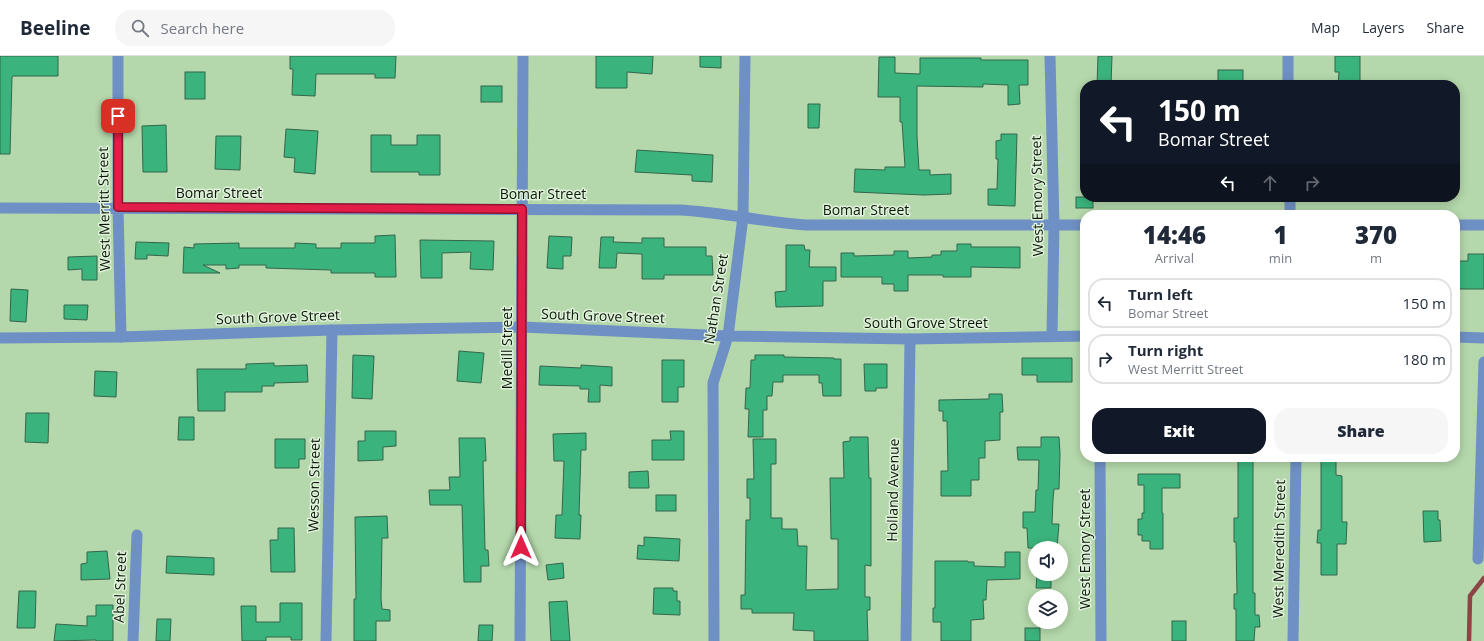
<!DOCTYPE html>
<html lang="en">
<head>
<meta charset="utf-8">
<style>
	body { margin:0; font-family:"Open Sans",sans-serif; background:#f6f6f7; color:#1f2937; height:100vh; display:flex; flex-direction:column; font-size:15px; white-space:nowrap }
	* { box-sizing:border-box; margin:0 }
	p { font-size:13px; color:#747a83 }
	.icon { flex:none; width:22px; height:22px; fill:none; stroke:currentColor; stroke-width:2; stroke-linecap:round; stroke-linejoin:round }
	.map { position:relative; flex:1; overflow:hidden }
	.details { position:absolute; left:1080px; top:154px; width:380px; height:252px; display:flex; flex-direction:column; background:#fff; border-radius:16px; box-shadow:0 2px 10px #0003 }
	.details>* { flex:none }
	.banner { position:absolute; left:1080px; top:24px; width:380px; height:122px; border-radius:16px; box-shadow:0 2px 10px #0003; background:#111827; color:#fff; overflow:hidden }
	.fabs { position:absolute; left:1028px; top:485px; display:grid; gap:8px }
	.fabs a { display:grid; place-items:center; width:40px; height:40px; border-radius:50%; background:#fff; box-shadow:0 2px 10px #0003; font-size:20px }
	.pin { position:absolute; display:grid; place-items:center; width:34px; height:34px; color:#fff; margin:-17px; border-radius:8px; box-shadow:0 2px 6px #0006 }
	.me { position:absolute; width:44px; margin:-22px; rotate:0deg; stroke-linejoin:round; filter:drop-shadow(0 0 3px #0008) }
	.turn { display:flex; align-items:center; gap:14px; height:84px; padding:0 12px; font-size:18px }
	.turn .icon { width:52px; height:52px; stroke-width:2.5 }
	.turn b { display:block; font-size:28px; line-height:34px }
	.lanes { display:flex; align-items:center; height:38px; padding:0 12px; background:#0003; justify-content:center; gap:20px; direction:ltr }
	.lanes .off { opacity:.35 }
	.eta { display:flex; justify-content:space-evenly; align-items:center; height:68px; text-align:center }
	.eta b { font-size:24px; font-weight:800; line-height:28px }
	.primary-button { display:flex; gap:8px; margin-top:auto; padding:8px 12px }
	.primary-button a { flex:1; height:46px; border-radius:16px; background:#111827; color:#fff; font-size:16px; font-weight:800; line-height:46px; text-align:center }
	.primary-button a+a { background:#f6f6f7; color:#1f2937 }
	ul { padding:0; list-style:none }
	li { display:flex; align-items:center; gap:12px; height:50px; margin:0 8px 6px; padding:0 4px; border:2px solid #e0e1e3; border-radius:16px }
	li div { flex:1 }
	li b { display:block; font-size:15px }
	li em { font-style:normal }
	header { display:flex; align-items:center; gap:24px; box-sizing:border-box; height:56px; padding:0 20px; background:#fff; border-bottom:1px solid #e0e1e3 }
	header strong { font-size:19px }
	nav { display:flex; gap:22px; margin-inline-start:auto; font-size:14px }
	.search { width:280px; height:36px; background:#f6f6f7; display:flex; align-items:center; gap:10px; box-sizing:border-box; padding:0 14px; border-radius:16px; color:#747a83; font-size:15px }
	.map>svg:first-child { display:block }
</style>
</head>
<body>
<header>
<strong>Beeline</strong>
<div class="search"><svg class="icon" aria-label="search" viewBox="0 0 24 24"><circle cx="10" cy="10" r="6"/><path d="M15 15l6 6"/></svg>Search here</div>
<nav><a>Map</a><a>Layers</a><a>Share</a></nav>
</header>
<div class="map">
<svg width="1484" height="585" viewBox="0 0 1484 585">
	<rect width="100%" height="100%" fill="#b4d7ab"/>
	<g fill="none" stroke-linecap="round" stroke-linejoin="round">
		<polyline stroke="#8a4544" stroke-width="4.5" points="1469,585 1470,540 1484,522"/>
	</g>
	<g fill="#3bb37c" stroke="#33664c">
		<polygon points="0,0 58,0 58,20 13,20 12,21 10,98 0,98"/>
		<polygon points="290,0 396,0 395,22 375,22 375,18 316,18 315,40 292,39 293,13 290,13"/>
		<polygon points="596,0 653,0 652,18 627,16 627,32 596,32"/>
		<polygon points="700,0 721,0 721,12 700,11"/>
		<polygon points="1098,0 1112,0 1111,29 1097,29"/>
		<polygon points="1335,0 1360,0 1360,29 1338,29 1339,16 1335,16"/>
		<polygon points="879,1 895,1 895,17 920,18 920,2 981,2 981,4 1028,4 1028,29 1019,29 1020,48 1008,49 1008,29 983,28 983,31 917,30 917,80 919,114 930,114 930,119 951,118 951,138 924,139 854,136 855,113 885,114 885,111 905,111 902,66 900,66 900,41 878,41"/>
		<rect x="1218" y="14" width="25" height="15"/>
		<rect x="185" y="16" width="20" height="27"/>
		<rect x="481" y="30" width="21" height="16"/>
		<polygon points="808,48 820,48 819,72 808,72"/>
		<polygon points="166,69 167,116 143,116 142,70"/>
		<polygon points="286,73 318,75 315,118 294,116 295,102 284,101"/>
		<polygon points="1001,78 1017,78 1015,150 988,149 988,133 997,133 998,103 996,103 996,85 1001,84"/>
		<polygon points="371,79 391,79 391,89 417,89 417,79 440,79 440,119 419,119 419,116 371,116"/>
		<polygon points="216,80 241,80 240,114 215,113"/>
		<polygon points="637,94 713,99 712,126 692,125 692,119 635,116"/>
		<rect x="1076" y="141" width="17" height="11"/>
		<polygon points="395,179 396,221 375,221 375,217 331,217 331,214 266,212 266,209 239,209 239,212 226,213 226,209 203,209 220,217 183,217 184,191 194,192 194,188 239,187 239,192 295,192 295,187 316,188 316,192 341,192 341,187 375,187 375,180"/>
		<polygon points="549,180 572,181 571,200 563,200 563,213 547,212"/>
		<polygon points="601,181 614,181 613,186 642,187 642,182 664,182 664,191 706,191 706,200 712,200 713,219 664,219 664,223 642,223 642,198 617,197 616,212 599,212"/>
		<polygon points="420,184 494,185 493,214 470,213 471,196 442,197 442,222 421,222"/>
		<polygon points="136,186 169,187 168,200 147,199 147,203 135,203"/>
		<polygon points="957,188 971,188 971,191 1020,191 1020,212 971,211 971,221 943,221 943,219 908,219 908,235 894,235 894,228 882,228 882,221 841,221 841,197 854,197 854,200 894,199 894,195 908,195 908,202 932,201 932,199 941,199 941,195 957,195"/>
		<polygon points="786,189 804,189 805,194 810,194 809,211 836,211 836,225 823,225 823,250 776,251 775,236 786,235"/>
		<polygon points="1468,198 1484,198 1484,233 1455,233 1455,205 1468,205"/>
		<polygon points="97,200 97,224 82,224 82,213 68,214 68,201"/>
		<polygon points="11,233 28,234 26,266 10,265"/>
		<polygon points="64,249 88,249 87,264 64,263"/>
		<polygon points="459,295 484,297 481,327 457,325"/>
		<polygon points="353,299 374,300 372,343 352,342"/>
		<polygon points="755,299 784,299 784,301 834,302 834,303 841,303 841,340 823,340 822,327 819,327 819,319 783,319 783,326 773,326 772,340 767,340 767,354 763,354 763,381 748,381 749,353 745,353 746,332 750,332 751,304 755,304"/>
		<polygon points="1022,302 1072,302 1072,326 1037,326 1037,319 1022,319"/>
		<polygon points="662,304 684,304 684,331 678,331 678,346 662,346"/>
		<polygon points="274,307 274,310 307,309 308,326 274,327 274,330 262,330 262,336 225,336 225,355 198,355 197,313 246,313 246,308"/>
		<polygon points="864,308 887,308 887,332 876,332 876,335 865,335"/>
		<polygon points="581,309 612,311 612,330 600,329 600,346 588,346 589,333 580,333 580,330 539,329 540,310 581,312"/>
		<polygon points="95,315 117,316 116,341 94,340"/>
		<polygon points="989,338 1002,338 1003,356 1000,356 1000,384 985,385 985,402 979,402 979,424 971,424 971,440 941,440 941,415 948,415 947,365 943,365 943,355 939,355 939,344 989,343"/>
		<polygon points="26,357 49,357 48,387 25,386"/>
		<polygon points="179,361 194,361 194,384 178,384"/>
		<polygon points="365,375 396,375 396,390 383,391 383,404 358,405 358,385 365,385"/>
		<polygon points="670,375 684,375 684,404 652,404 652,384 671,384"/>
		<polygon points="586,377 586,394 581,394 579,459 581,459 580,483 555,482 556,459 562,459 564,405 554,405 553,378"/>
		<polygon points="850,381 868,381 869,422 871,422 871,510 865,509 865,541 870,541 870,554 867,554 868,585 814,585 814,575 793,574 794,557 752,557 752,553 741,553 741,539 745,539 746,464 750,464 750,442 747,442 747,423 754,423 753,383 776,383 776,408 771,408 771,462 782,462 782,473 797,473 798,490 807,490 806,534 838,533 838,483 831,483 830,422 844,422 843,386 850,385"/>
		<polygon points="1041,381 1059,381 1060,398 1059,433 1054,433 1053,443 1052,468 1059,468 1057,492 1028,492 1027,472 1023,472 1023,456 1035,456 1036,434 1038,434 1039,404 1018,404 1017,391 1041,391"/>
		<polygon points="459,382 485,382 486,405 483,405 485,494 488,494 489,510 481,510 481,526 464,526 462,449 430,449 429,434 450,434 449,421 460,421"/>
		<polygon points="275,383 305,383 305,403 299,403 299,412 275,412"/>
		<polygon points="1238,401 1253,401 1253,537 1255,537 1255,559 1259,559 1260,571 1255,571 1254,585 1236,585 1236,553 1234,553 1234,538 1237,538 1236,486 1234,486 1234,462 1238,462"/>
		<polygon points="1321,401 1336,401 1336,419 1342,420 1342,466 1347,466 1346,488 1337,488 1337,519 1321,519 1321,487 1317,487 1318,474 1321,474"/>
		<polygon points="648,415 649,432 629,432 629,416"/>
		<polygon points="1138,418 1180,418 1180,432 1162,432 1162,457 1163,457 1163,493 1150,493 1150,485 1142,485 1142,479 1138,479 1138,463 1142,463 1142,457 1144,457 1144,429 1138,429"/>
		<rect x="656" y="439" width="20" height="16"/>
		<polygon points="1423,455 1438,455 1438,464 1440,464 1441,485 1424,486"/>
		<polygon points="387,460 388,482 382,482 381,543 382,553 390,554 390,565 376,565 376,585 354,585 354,543 356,543 355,461"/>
		<polygon points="278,472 294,472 295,516 271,516 270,484 278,484"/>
		<polygon points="644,481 680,483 679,505 637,503 638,489 644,490"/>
		<polygon points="107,495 110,523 81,524 81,508 87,507 87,496"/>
		<polygon points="1005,496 1020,496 1020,523 987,524 986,544 983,544 984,563 971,564 971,585 941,585 941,566 933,566 933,552 935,552 935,505 968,505 968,506 974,506 974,510 1005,511"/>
		<polygon points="167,500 214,502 214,519 166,517"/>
		<polygon points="563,507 564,522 548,524 546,509"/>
		<polygon points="1037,518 1051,518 1051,532 1036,532"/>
		<polygon points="654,532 673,532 673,535 677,535 677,545 680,545 680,559 653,558"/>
		<polygon points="19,535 36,535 35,572 17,572"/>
		<polygon points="567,545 570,585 551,585 549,546"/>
		<polygon points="280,547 302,547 302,584 291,584 291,581 266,581 266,585 242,585 241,550 256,550 256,566 280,566"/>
		<polygon points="96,549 113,549 113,585 96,585 96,584 54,585 56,568 87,570 87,560 96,560"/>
		<polygon points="157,563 171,563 170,585 156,585"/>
		<rect x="1172" y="565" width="14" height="20"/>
		<polygon points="479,569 493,569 492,585 478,585"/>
		<rect x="1025" y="572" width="15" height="13"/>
	</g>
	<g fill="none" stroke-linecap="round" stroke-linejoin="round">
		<g stroke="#6f90c4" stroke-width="11">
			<polyline points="118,0 118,151 121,281"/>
			<polyline points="1050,0 1054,169 1052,280"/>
			<polyline points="1288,0 1288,29"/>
			<polyline points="1290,141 1290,159"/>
			<path d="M0 152 679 154C722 156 763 166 806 169H1085"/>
			<polyline points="1455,169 1484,169"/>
			<polyline points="1455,281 1484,282"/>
			<polyline points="0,282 121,281 332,274 522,271 728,280 910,283 1085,280"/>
			<polyline points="1100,401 1101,585"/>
			<polyline points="1478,503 1484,306"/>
			<polyline points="133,585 137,479"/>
			<polyline points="326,585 332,274"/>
			<polyline points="520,585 523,0"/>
			<polyline points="714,585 713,327 728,280 743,161 745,0"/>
			<polyline points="906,585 910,283"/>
			<polyline points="1293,585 1296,401"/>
		</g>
	</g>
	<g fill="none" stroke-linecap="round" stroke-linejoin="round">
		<defs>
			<polyline id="route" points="118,60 118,151 522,153 521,491"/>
		</defs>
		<use href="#route" stroke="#92132f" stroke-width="10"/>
		<use href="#route" stroke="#e11d48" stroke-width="7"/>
	</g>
	<g text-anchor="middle" stroke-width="3" stroke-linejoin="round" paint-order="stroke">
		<g font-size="14" fill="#0b1808" stroke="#e0f2db">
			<text x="219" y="142">Bomar Street</text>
			<text x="543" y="143">Bomar Street</text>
			<text transform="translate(1037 140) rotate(-91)" y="5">West Emory Street</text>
			<text transform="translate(104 153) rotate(-91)" y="5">West Merritt Street</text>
			<text x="866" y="159">Bomar Street</text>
			<text transform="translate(716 243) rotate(-81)" y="5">Nathan Street</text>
			<text transform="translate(603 260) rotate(2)" y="5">South Grove Street</text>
			<text transform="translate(278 261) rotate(-2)" y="5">South Grove Street</text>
			<text x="926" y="272">South Grove Street</text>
			<text transform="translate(507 292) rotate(-90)" y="5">Medill Street</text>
			<text transform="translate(314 429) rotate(-89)" y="5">Wesson Street</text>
			<text transform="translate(893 434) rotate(-89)" y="5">Holland Avenue</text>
			<text transform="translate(1085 493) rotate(-90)" y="5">West Emory Street</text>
			<text transform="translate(1279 493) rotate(-89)" y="5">West Meredith Street</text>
			<text transform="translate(120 531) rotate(-88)" y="5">Abel Street</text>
		</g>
	</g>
</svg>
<div class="fabs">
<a><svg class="icon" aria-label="sound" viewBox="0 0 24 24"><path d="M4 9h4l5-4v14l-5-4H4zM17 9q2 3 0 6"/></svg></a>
<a><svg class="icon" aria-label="layers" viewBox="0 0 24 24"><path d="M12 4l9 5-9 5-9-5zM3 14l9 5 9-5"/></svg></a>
</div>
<div class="pin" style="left:118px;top:60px;background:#d93025"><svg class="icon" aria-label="arrive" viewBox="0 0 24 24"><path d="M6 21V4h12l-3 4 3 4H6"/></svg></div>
<svg class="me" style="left:521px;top:491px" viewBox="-20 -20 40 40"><path d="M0-17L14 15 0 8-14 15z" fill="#e11d48" stroke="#fff" stroke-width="4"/></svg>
<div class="banner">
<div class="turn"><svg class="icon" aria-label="left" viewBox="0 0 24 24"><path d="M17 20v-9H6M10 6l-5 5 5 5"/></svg><div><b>150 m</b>Bomar Street</div></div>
<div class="lanes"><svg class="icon" aria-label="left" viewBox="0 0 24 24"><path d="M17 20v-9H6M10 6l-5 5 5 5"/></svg><svg class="icon off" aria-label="ahead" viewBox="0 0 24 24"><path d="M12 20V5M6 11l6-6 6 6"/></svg><svg class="icon off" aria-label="right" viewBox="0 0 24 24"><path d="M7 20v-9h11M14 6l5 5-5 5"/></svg></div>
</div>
<section class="details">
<div class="eta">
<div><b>14:46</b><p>Arrival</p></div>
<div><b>1</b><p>min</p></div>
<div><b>370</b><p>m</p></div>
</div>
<ul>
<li><svg class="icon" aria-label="left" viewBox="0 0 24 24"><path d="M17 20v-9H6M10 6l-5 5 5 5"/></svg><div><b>Turn left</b><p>Bomar Street</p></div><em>150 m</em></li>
<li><svg class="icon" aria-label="right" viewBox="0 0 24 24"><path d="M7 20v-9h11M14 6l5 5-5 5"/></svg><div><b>Turn right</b><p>West Merritt Street</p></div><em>180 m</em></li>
</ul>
<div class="primary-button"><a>Exit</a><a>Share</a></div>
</section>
</div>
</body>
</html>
